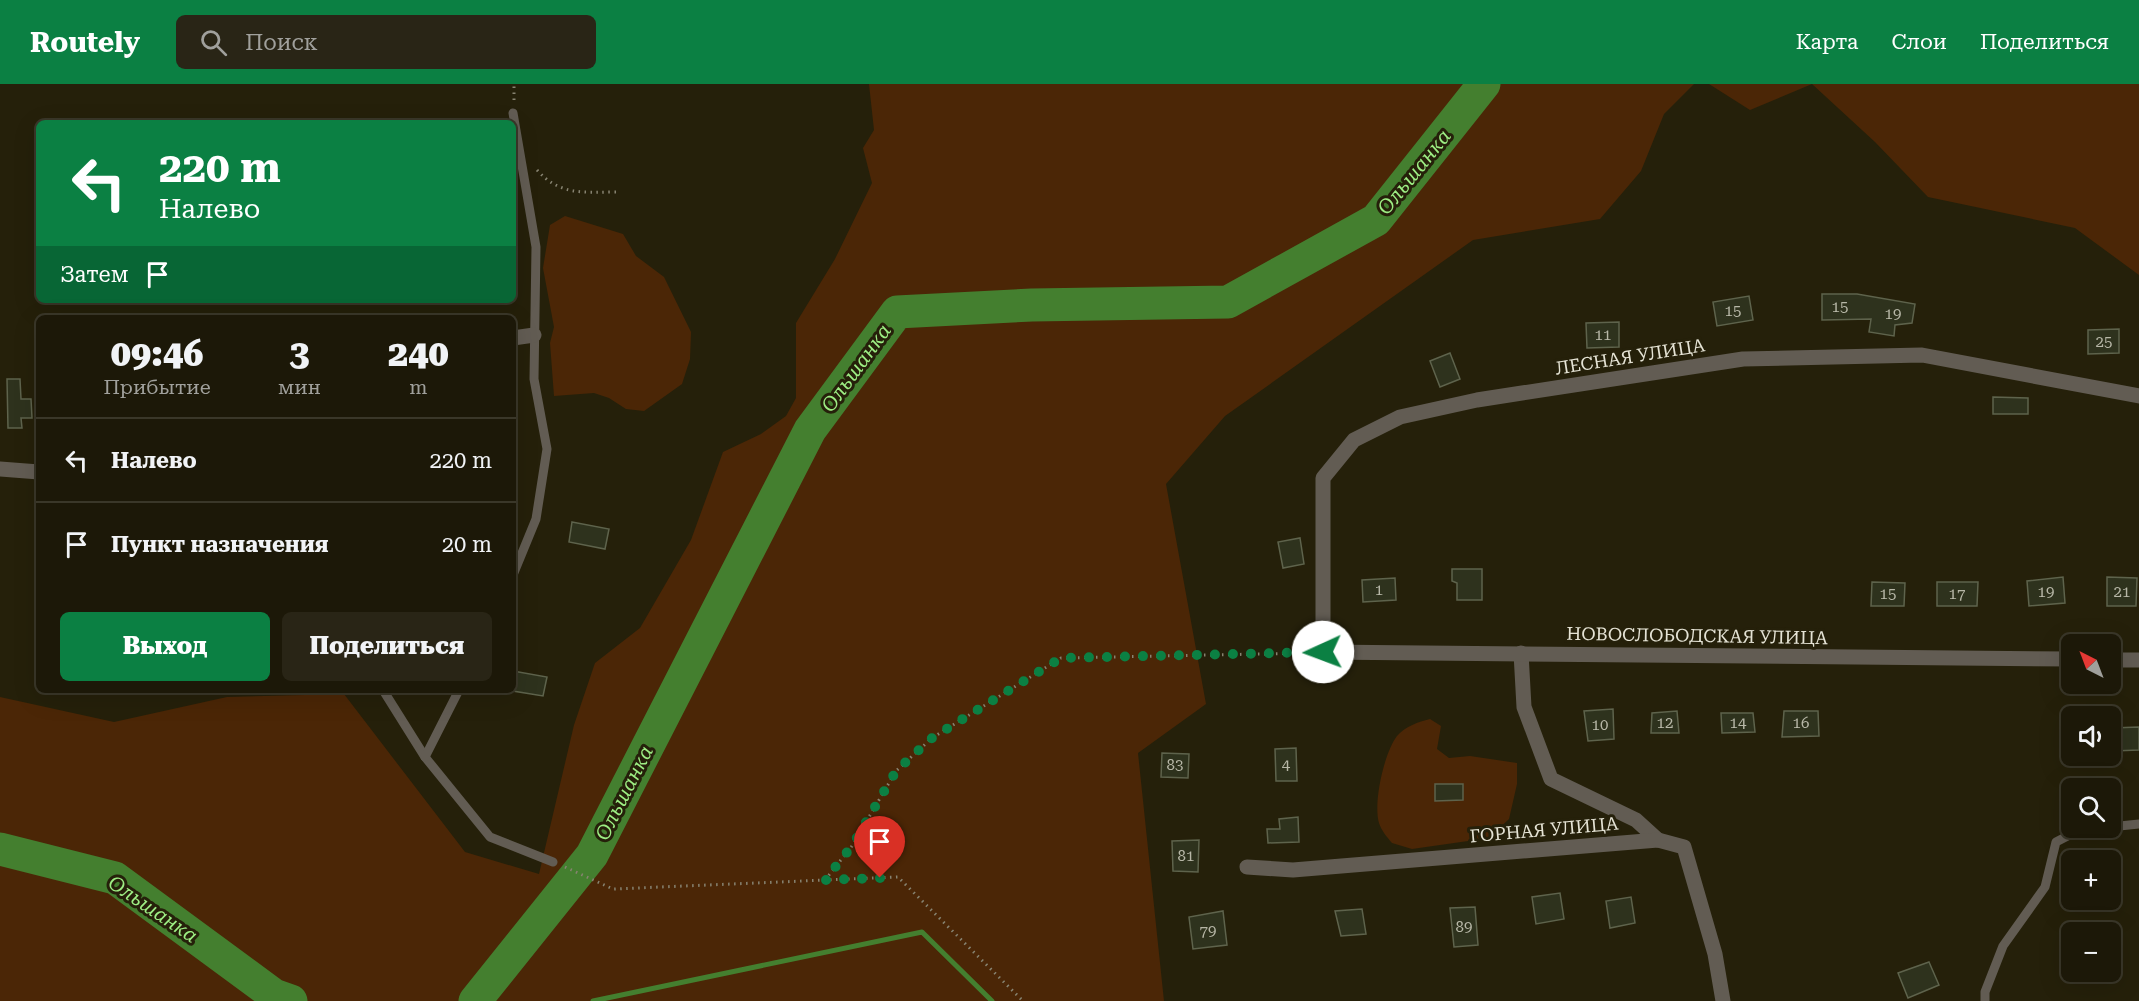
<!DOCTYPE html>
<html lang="ru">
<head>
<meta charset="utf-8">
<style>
	body { margin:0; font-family:"Roboto Serif",serif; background:#292516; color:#f1f3f6; height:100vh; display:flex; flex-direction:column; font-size:22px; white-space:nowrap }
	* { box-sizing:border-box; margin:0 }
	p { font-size:20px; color:#a0a09c }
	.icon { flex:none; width:33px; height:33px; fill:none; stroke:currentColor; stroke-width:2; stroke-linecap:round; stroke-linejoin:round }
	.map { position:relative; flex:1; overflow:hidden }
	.side { position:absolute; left:36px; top:231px; width:480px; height:378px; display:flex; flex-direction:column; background:#1c1808; border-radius:9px; box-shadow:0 6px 24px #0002,0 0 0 2px #3a3729 }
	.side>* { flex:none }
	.top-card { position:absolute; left:36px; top:36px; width:480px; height:183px; border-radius:9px; box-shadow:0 6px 24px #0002,0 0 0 2px #3a3729; background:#0b8043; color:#fff; overflow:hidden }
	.needle { width:39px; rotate:318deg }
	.buttons { position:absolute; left:2061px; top:550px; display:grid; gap:12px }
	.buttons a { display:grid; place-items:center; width:60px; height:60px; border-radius:9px; background:#1c1808; box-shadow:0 6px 24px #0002,0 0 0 2px #3a3729; font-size:30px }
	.pin { position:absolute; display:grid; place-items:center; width:51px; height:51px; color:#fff; margin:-62px -26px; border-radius:50% 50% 50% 0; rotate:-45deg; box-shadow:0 0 6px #0007 }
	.pin .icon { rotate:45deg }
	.me { position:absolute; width:66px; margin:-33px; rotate:268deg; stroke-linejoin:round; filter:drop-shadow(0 0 4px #0008) }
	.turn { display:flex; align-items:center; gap:21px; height:126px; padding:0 24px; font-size:27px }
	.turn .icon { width:78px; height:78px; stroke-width:2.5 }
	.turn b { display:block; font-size:42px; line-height:51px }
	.then { display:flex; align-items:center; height:57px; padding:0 24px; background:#0003; gap:12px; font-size:22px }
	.eta { display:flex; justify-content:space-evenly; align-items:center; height:102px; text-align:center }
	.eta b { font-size:36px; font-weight:800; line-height:42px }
	.button { display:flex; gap:12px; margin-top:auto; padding:12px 24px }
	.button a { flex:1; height:69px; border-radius:9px; background:#0b8043; color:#fff; font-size:24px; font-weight:800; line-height:69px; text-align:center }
	.button a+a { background:#292516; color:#f1f3f6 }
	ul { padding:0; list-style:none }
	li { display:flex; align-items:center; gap:18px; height:84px; padding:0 24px; border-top:2px solid #3a3729 }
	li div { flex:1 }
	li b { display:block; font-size:22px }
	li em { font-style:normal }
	header { display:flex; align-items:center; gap:36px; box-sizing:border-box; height:84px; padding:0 30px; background:#0b8043; color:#fff }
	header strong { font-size:28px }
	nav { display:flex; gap:33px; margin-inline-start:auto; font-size:21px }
	.search { width:420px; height:54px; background:#292516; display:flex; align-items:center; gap:15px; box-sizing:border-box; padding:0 21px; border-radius:9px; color:#a0a09c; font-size:22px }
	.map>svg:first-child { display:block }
</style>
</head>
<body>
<header>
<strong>Routely</strong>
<div class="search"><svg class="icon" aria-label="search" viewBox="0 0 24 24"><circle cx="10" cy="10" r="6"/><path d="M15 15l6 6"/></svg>Поиск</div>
<nav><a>Карта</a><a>Слои</a><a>Поделиться</a></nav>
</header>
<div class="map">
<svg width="2139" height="917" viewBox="0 0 2139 917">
	<rect width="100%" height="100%" fill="#25200a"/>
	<g fill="#4b2606">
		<polygon points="869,0 1694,0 1664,30 1641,87 1600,135 1473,156 1225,332 1166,400 1206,620 1138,669 1164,917 0,917 0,613 114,638 227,613 344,610 465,768 539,790 574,641 595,579 640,544 691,456 723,368 761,350 786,332 796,314 796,239 835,175 872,99 863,64 874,46"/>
		<polygon points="1709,0 1812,0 1750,26"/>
		<polygon points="1812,0 2139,0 2139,191 2075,144 1928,113 1875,58"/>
		<polygon points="565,132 623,150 636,172 664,193 691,248 690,275 682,300 644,327 626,325 609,314 594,309 554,312 550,259 554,243 543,184 550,141"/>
		<path d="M1430 635 1441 642 1437 665 1449 674 1470 672 1517 679V700L1509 735 1489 754 1412 765 1392 759C1387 753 1381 746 1379 739 1373 719 1384 669 1397 652 1406 642 1418 638 1430 635Z"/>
	</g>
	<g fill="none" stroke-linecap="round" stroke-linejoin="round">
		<polyline stroke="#447f2f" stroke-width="5" points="593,917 922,848 992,917"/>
		<g stroke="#447f2f" stroke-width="33">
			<polyline points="0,765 115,794 274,911 291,917"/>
			<polyline points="475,917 592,771 810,346 897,228 1032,221 1228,218 1376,136 1484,0"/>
		</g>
	</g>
	<g fill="#2e321d" stroke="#5e634c" stroke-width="1.5">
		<polygon points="1822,210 1857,210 1915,220 1912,239 1895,241 1894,252 1869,248 1871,235 1822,236"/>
		<polygon points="1749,212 1753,236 1717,242 1713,218"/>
		<polygon points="1619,238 1619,263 1587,264 1586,239"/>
		<polygon points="2119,245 2119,269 2088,270 2088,246"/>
		<polygon points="1450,269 1460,295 1440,303 1430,277"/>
		<polygon points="7,295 20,295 21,315 31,315 32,334 21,334 22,344 8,344"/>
		<polygon points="1993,313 2028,314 2028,330 1993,330"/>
		<polygon points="572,438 609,445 605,465 569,458"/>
		<polygon points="1300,454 1304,480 1283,484 1278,458"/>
		<polygon points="1452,485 1482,485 1482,516 1457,516 1457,499 1452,497"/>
		<polygon points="2063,493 2065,519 2029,522 2027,497"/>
		<polygon points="2107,493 2137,494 2136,522 2107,522"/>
		<polygon points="1395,494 1396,516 1363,518 1362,496"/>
		<polygon points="1872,498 1905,499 1904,522 1871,522"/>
		<polygon points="1937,498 1978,498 1977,522 1937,522"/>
		<polygon points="513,587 547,593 543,612 513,607"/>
		<polygon points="1613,625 1614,655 1588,657 1584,627"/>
		<polygon points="1677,627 1679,649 1651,649 1652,629"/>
		<polygon points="1784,627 1818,627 1819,652 1782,653"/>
		<polygon points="1721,629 1753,629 1755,648 1722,649"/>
		<polygon points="2139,643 2139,666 2113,667 2112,644"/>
		<polygon points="1296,664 1297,697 1276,697 1275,665"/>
		<polygon points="1162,669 1189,670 1188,694 1161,693"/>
		<polygon points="1435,700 1463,700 1463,716 1435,717"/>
		<polygon points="1298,733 1299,758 1268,759 1267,745 1280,745 1279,735"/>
		<polygon points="1199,756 1198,788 1173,787 1172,757"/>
		<polygon points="1560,809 1564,835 1536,840 1532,813"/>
		<polygon points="1631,813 1635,839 1610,844 1606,817"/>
		<polygon points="1475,823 1478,861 1454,863 1450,824"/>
		<polygon points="1362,825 1366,850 1341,852 1335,827"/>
		<polygon points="1223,827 1227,861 1193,865 1189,833"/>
		<polygon points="1929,878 1939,901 1908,914 1898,889"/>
	</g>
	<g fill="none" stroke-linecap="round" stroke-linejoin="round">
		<g stroke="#878371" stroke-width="3" stroke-dasharray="1.5 4.5" stroke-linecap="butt">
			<polyline points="514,16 514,0"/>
			<path d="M537 86C560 112 584 108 616 108"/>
			<polyline points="565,783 613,805 898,793 1023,917"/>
			<polyline points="825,796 852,762 896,687 932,654 1061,574 1309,569"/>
		</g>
		<g stroke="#625c53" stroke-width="9">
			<polyline points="513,29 536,163 534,295 547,365 536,435 513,491"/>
			<polyline points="383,606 425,673 490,753 553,778"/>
			<polyline points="425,673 459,606"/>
			<polyline points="2110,743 2139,740"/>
			<polyline points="1985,917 1985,908 2003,862 2045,803 2056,758 2081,745 2095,744"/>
		</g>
		<g stroke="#625c53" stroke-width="15">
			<polyline points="513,254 534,251"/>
			<polyline points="0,385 39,388"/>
			<polyline points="1521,569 1524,623 1551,695 1636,736 1658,756"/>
			<polyline points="2072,575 1323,568 1323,394 1354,356 1400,333 1477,316 1743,275 1922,271 2139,312"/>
			<polyline points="2110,576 2139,576"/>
			<polyline points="1247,783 1293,786 1658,756 1684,763 1715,870 1723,917"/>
		</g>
	</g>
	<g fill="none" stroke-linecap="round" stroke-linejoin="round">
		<polyline stroke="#0b8043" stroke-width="10" stroke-dasharray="0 18" points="880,794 825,796 852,762 896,687 932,654 1061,574 1323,568"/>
	</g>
	<g text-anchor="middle" stroke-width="6" stroke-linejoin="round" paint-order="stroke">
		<g font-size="15" fill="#b7b7a7">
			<text x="1840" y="228">15</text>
			<text x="1733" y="232">15</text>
			<text x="1893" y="235">19</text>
			<text x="1603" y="256">11</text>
			<text x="2104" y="263">25</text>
			<text x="1379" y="511">1</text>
			<text x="2046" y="513">19</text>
			<text x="2122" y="513">21</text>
			<text x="1888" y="515">15</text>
			<text x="1957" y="515">17</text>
			<text x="1665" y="644">12</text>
			<text x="1738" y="644">14</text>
			<text x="1801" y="644">16</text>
			<text x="1600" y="646">10</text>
			<text x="1175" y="686">83</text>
			<text x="1286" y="686">4</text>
			<text x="1186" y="777">81</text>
			<text x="1464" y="848">89</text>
			<text x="1208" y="852">79</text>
		</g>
		<g font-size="18" fill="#e5e3d5" stroke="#25200a">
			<text transform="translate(1630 273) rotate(-9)" y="6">ЛЕСНАЯ УЛИЦА</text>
			<text transform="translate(1697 552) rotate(1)" y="6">НОВОСЛОБОДСКАЯ УЛИЦА</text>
			<text transform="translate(1544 746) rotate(-5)" y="6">ГОРНАЯ УЛИЦА</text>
		</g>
		<g font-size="20" font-style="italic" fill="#9ded83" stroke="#25200a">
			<text transform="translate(1414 88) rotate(-51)" y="7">Ольшанка</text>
			<text transform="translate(856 284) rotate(-54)" y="7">Ольшанка</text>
			<text transform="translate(624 709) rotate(-63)" y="7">Ольшанка</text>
			<text transform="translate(153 825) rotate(34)" y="7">Ольшанка</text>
		</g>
	</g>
</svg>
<div class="buttons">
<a><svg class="needle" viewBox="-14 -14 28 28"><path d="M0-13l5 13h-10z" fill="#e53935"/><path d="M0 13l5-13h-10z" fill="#a0a09c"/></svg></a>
<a><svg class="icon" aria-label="sound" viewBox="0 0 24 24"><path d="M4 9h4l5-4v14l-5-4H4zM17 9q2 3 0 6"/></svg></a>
<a><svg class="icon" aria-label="search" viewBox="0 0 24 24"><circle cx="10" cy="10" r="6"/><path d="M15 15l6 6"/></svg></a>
<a>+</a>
<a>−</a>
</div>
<div class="pin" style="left:880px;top:794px;background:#d93025"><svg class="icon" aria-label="arrive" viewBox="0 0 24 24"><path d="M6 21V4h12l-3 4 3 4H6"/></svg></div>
<svg class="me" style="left:1323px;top:568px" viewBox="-20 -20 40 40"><circle r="19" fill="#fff"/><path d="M0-13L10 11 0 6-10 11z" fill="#0b8043"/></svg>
<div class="top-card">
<div class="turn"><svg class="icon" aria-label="left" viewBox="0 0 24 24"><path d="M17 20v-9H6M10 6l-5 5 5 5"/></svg><div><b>220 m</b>Налево</div></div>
<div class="then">Затем<svg class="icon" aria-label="arrive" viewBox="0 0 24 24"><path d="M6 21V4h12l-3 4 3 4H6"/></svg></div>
</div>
<section class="side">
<div class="eta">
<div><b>09:46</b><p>Прибытие</p></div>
<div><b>3</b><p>мин</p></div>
<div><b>240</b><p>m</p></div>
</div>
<ul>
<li><svg class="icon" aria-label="left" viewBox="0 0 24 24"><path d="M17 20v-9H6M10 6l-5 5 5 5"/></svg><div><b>Налево</b></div><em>220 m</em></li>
<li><svg class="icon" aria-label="arrive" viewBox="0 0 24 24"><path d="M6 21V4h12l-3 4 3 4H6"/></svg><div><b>Пункт назначения</b></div><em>20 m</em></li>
</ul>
<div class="button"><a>Выход</a><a>Поделиться</a></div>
</section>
</div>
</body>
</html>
